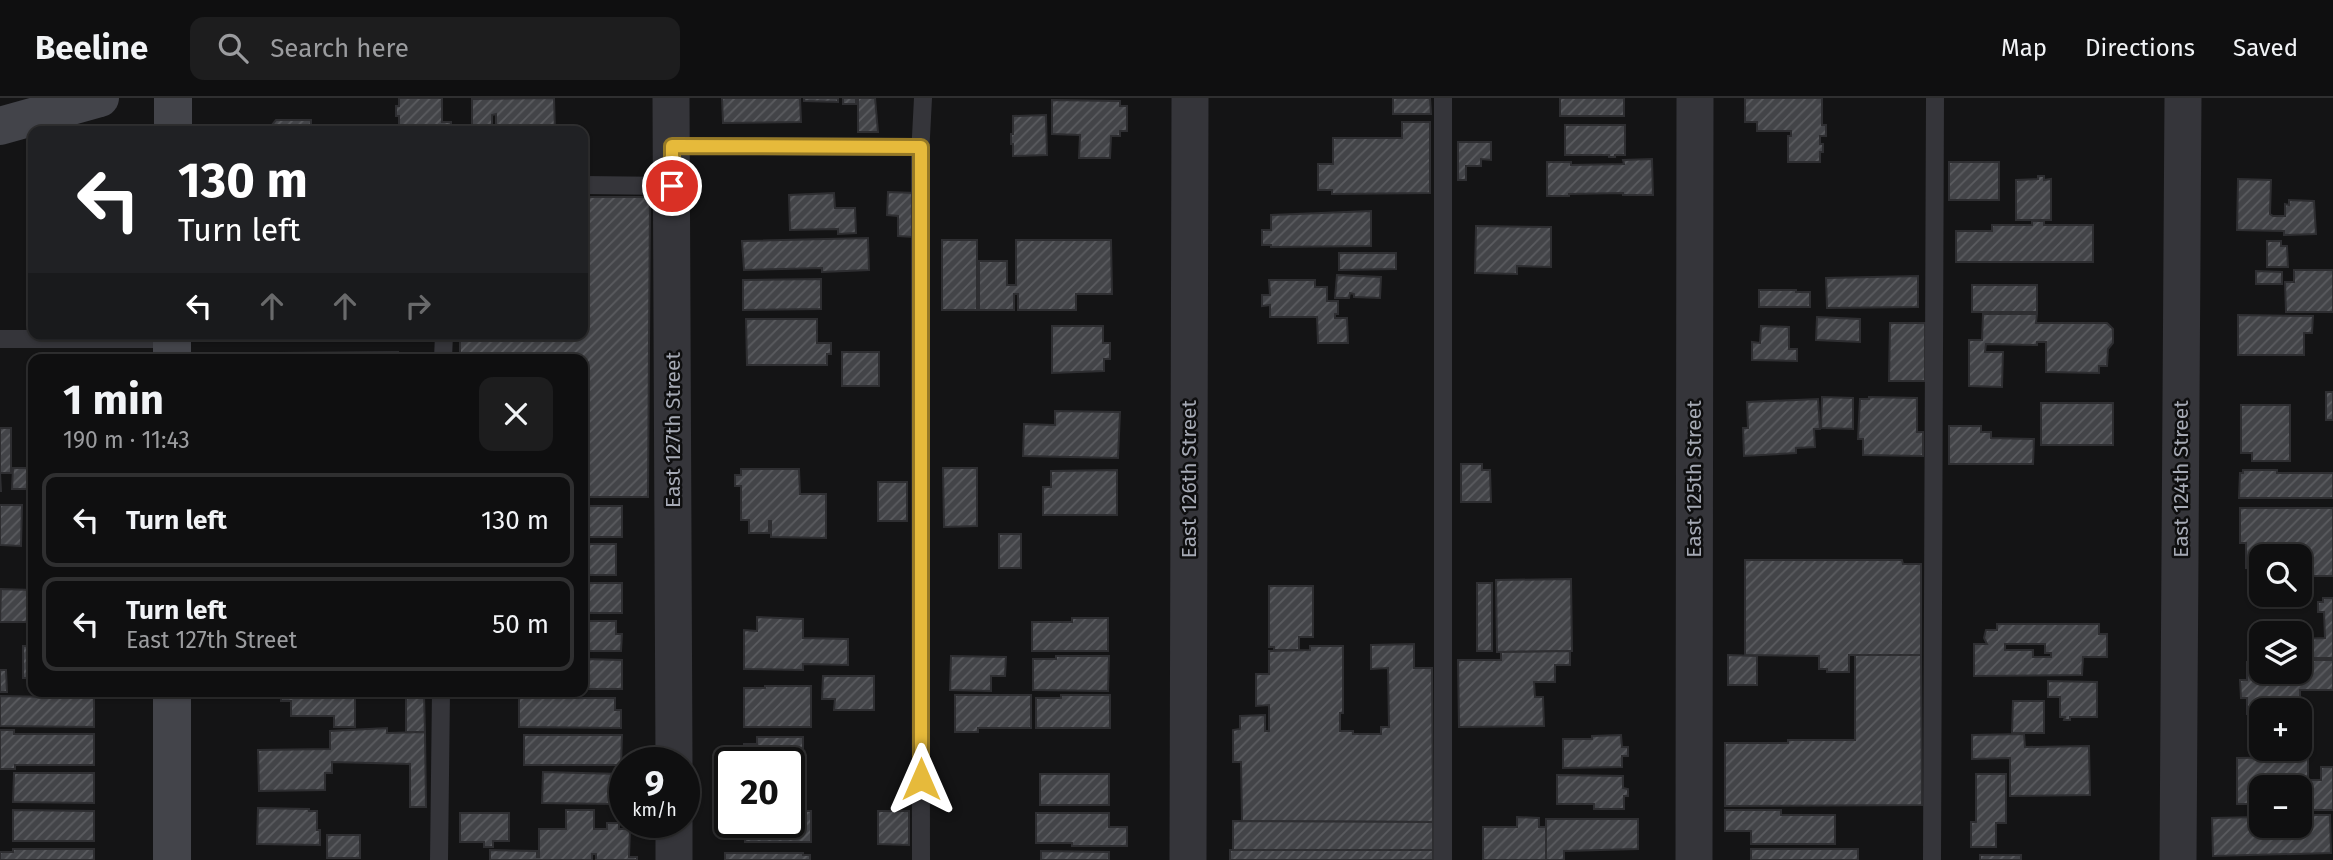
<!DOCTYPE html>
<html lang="en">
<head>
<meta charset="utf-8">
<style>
	body { margin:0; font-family:"Fira Sans",sans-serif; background:#1d1d1e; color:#f1f3f6; height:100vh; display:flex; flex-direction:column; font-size:26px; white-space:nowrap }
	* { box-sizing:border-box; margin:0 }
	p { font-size:23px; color:#9b9c9f }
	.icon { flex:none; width:38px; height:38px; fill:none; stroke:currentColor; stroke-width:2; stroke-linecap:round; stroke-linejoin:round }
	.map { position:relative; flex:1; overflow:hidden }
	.drawer { position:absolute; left:28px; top:256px; width:560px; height:343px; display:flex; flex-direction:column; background:#0f0f10; border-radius:14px; box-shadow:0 2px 5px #0004,0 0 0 2px #2f2f30 }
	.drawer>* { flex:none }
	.banner { position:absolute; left:28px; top:28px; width:560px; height:214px; border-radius:14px; box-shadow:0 2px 5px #0004,0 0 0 2px #2f2f30; background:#202124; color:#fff; overflow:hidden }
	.controls { position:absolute; left:2249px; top:446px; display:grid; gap:14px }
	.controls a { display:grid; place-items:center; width:63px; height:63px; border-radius:14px; background:#0f0f10; box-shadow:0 2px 5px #0004,0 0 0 2px #2f2f30; font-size:35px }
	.speed { position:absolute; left:609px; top:649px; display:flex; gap:14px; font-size:35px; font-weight:700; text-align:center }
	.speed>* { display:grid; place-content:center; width:91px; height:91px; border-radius:50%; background:#0f0f10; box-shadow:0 2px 5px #0004,0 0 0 2px #2f2f30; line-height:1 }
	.speed small { font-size:18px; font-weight:400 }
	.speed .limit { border:4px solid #111; border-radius:10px; background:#fff; color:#111 }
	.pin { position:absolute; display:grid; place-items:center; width:60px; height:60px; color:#fff; margin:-30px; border:4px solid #fff; border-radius:50%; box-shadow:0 2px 7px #0007 }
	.me { position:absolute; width:77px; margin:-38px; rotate:0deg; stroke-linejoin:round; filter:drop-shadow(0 0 5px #0008) }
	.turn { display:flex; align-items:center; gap:24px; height:147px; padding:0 35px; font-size:32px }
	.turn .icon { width:91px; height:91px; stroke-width:2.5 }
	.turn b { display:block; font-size:49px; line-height:60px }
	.lanes { display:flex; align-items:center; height:66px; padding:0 35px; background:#0003; justify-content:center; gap:35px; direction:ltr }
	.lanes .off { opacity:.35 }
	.round { display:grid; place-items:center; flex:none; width:74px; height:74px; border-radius:14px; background:#1d1d1e }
	.head { display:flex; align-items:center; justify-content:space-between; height:119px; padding:0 35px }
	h1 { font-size:42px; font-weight:700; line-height:52px }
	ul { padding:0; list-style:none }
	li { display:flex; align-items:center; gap:21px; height:94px; margin:0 14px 10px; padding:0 21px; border:4px solid #2f2f30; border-radius:14px }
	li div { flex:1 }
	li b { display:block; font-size:26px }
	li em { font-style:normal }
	header { display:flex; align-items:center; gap:42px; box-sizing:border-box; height:98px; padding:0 35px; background:#0f0f10; border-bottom:2px solid #2f2f30 }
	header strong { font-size:33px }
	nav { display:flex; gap:38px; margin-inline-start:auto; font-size:24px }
	.search { width:490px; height:63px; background:#1d1d1e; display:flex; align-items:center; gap:18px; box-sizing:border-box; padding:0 24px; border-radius:14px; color:#9b9c9f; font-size:26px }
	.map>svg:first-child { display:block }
</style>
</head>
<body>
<header>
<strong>Beeline</strong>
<div class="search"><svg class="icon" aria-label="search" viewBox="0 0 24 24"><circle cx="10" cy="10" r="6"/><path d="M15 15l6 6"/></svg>Search here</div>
<nav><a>Map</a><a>Directions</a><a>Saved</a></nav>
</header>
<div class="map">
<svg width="2333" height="762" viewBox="0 0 2333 762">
	<defs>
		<pattern id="building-hatch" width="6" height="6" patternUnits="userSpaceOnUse" patternTransform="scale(1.75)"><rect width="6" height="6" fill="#434448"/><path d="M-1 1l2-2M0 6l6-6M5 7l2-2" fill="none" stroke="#5b5c60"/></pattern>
	</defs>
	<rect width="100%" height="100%" fill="#141415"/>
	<g fill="url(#building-hatch)" stroke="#2e2e31" stroke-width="2" fill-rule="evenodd">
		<polygon points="399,0 442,0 442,24 451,24 451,32 469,33 399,33 399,18 396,18 396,8 399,8"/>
		<polygon points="554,0 555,33 496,33 496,16 492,17 492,33 472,33 472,1"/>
		<polygon points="722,0 800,0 801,24 723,25"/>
		<polygon points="804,0 838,0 838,4 804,3"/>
		<rect x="843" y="0" width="13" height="6"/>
		<polygon points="858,0 875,0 878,34 858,34"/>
		<polygon points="1393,0 1430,0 1431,16 1393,16"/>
		<rect x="1560" y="0" width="64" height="18"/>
		<polygon points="1745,0 1822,0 1822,27 1826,27 1826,38 1820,38 1820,46 1823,46 1823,54 1820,54 1820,64 1788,64 1788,38 1791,38 1791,33 1757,33 1757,24 1745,24"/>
		<polygon points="1052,2 1120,3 1120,8 1127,8 1127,33 1120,33 1120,38 1111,38 1110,60 1079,60 1080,37 1052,36"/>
		<polygon points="1046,17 1047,57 1013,58 1013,46 1011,46 1011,36 1013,36 1013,18"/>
		<polygon points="276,22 311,22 311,33 267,33"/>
		<polygon points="1402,24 1430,24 1430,95 1332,96 1332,92 1318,92 1318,66 1333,66 1333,40 1402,40"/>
		<polygon points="1565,27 1625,27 1625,57 1615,57 1615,59 1609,59 1609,57 1565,57"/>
		<polygon points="1458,44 1491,44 1491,62 1481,61 1481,68 1466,68 1466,82 1458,82"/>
		<polygon points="1652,61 1653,97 1623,97 1623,95 1569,96 1569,98 1547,98 1547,64 1571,64 1571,67 1624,66 1623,62"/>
		<rect x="1949" y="64" width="50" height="38"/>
		<polygon points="2038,78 2044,78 2044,82 2051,81 2051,122 2016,122 2016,82 2038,81"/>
		<polygon points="2238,81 2271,82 2270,116 2273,118 2285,118 2285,106 2289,107 2289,102 2314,103 2316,136 2284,137 2284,133 2237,132"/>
		<polygon points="888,94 916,95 914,139 898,138 898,118 887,117"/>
		<polygon points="834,95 835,110 855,110 856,135 838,136 838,131 790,132 789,97"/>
		<polygon points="583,99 650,99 648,399 583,399 583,261 460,261 460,242 465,242 465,236 583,236"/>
		<polygon points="1371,113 1371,148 1271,149 1271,147 1262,147 1262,132 1271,132 1271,117"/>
		<polygon points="2032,123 2044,123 2044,127 2093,127 2093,164 1956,164 1956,133 1992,133 1992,127 2032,127"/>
		<polygon points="1476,128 1551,129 1551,169 1517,168 1517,176 1475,175"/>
		<polygon points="868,140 869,172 822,174 822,170 744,172 742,143"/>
		<rect x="942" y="142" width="35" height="70"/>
		<polygon points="1016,142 1111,142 1112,196 1076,196 1076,212 1018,212 1018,196 1014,196 1014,212 979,212 979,163 1007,163 1007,187 1016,187"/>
		<polygon points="2267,143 2281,143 2281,148 2287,148 2288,169 2267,169"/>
		<polygon points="1339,155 1396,155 1396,171 1339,172"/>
		<polygon points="2294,172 2333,172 2333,214 2286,214 2285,184 2294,184"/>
		<polygon points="2256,173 2282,174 2282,186 2256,186"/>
		<polygon points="1337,177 1381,179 1380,200 1354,199 1354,196 1350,195 1349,200 1335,200"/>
		<polygon points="1918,178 1918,209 1827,210 1826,180"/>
		<polygon points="821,181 821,211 743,212 743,182"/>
		<polygon points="1269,182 1315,182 1315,189 1327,189 1327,203 1338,203 1338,216 1335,216 1335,220 1347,220 1348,245 1318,245 1317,219 1270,219 1270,207 1262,208 1262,197 1270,197"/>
		<rect x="1972" y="187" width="65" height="27"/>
		<polygon points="1759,192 1796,192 1796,194 1810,194 1810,209 1759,209"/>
		<polygon points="1983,216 2037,216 2036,225 2107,225 2113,231 2113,245 2108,251 2107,268 2099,268 2099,275 2046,274 2046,244 2037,244 2037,247 1986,246 1985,254 2003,254 2002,289 1969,288 1969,242 1982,242"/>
		<polygon points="2238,217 2313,218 2312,235 2304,235 2304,257 2238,257"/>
		<polygon points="1817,219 1860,221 1860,244 1816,242"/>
		<polygon points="746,221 817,221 817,245 831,245 831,256 827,256 827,267 747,267"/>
		<polygon points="1890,225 1925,225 1925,283 1889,283"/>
		<polygon points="1052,228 1103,228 1103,245 1110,245 1110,261 1104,261 1104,273 1052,275"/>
		<polygon points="1761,228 1789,229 1789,251 1797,251 1797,263 1752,262 1752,244 1760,245"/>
		<polygon points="398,254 398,261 279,261 279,255"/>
		<rect x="842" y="254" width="37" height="34"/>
		<rect x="2326" y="294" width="7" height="28"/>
		<polygon points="1822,299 1853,300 1853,331 1821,330"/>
		<polygon points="1869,299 1917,300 1917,334 1923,334 1923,358 1863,357 1863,341 1858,341 1860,301 1869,301"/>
		<polygon points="1818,301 1820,331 1814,331 1815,349 1796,350 1796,355 1744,358 1743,330 1748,330 1747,304"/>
		<rect x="2041" y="305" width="72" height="42"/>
		<polygon points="2241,307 2290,307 2290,363 2252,363 2252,355 2241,355"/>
		<polygon points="1055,313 1120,314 1118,360 1023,358 1024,326 1055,327"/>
		<polygon points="1949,328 1981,328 1981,334 1991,334 1991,340 2034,341 2033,366 1949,366"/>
		<polygon points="0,330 11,330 11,375 0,375 1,393 0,393"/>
		<polygon points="1461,366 1482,366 1482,372 1490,372 1491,404 1461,404"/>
		<polygon points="29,367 33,367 33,391 12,391 13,370 29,370"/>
		<polygon points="943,370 977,370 977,428 944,429"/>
		<polygon points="741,371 799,371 800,396 826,396 826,440 771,439 771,423 769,423 769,435 749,435 749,422 741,422 741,388 735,388 735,377 741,377"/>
		<polygon points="1117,372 1117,417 1043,417 1043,389 1051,389 1051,373"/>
		<polygon points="2243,372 2277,372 2277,375 2333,375 2333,400 2239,400 2240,375 2243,375"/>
		<rect x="878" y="384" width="29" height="39"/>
		<polygon points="0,407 22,407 21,448 0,447"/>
		<rect x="583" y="408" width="39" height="31"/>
		<polygon points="2240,410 2333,410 2333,478 2310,478 2310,470 2300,470 2300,458 2261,458 2261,470 2246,470 2246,445 2240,445"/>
		<rect x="999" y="436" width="22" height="34"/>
		<rect x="583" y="446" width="33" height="31"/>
		<polygon points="1745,462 1902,462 1903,466 1921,466 1921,557 1849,557 1849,574 1827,574 1827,571 1819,571 1819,558 1745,557"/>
		<polygon points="1571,481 1572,553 1497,554 1496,482"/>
		<rect x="583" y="485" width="39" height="30"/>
		<rect x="1477" y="485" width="15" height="68"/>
		<polygon points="1269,488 1313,488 1313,539 1299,539 1299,552 1274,552 1274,549 1269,549"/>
		<polygon points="1,491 33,492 33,524 0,524"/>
		<polygon points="2323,500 2333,500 2333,560 2300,560 2300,541 2325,540 2324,514 2318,514 2318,504 2323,504"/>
		<polygon points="757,519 803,521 803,540 848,541 848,567 803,566 803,572 744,571 744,532 757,533"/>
		<polygon points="1072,520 1108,520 1108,553 1032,553 1032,524 1072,524"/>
		<polygon points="583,523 616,523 616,536 622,536 621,553 583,553"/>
		<path d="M1997 526H2099V536H2107V559H2083L2082 577 1974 578V546H1987L1984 540 1986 532H1997ZM2005 546H2045V555H2051V559H2033V552H2005Z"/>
		<polygon points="1414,546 1414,570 1432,570 1433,724 1242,723 1241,664 1233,664 1233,632 1240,631 1240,618 1265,617 1265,633 1269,633 1269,607 1256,608 1256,576 1269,576 1269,553 1310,552 1310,548 1343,548 1343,615 1340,615 1340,633 1353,633 1353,636 1381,636 1381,629 1389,629 1388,570 1371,571 1371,547"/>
		<rect x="23" y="548" width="10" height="32"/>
		<polygon points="1570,553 1570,567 1555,567 1555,584 1534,584 1535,599 1543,599 1544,628 1459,629 1458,562 1501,562 1501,554"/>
		<polygon points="1728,557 1757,558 1757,587 1728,587"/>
		<polygon points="1855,557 1921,557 1922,707 1725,708 1725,645 1788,645 1788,642 1855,642"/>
		<polygon points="951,558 1006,559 1005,578 991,578 991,593 950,592"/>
		<polygon points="1056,558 1109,558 1108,593 1033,592 1033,561 1056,561"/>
		<polygon points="583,561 622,562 622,591 583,591"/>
		<polygon points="2300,562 2333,562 2333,592 2300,592 2300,616 2300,612 2261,612 2261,616 2247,616 2247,600 2241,600 2240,582 2247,582 2247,564 2261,563 2261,574 2300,574"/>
		<polygon points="0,572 6,572 7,594 0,594"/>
		<polygon points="823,578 874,578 874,612 834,612 835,601 822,601"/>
		<polygon points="2048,583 2097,584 2097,619 2070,619 2070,622 2064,622 2065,619 2060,619 2060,599 2048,599"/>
		<polygon points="765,588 811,588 811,629 744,629 744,590 765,590"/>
		<polygon points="281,593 355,593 355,629 334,629 334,618 291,618 291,603 281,603"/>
		<polygon points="53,595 58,595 58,599 94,599 94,629 0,628 0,598 53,599"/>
		<polygon points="406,597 424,597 425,634 406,634"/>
		<polygon points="955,597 1031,597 1031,630 978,630 978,634 955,634"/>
		<polygon points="1061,597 1110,597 1110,630 1036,630 1036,600 1061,600"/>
		<polygon points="519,600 615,600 615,612 621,612 621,630 519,629"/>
		<polygon points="2013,603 2044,603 2044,635 2012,635"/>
		<polygon points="387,630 387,635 425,634 426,709 410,709 410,666 332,664 332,675 325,675 325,692 259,693 258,652 330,651 330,633"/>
		<polygon points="0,632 14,632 14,636 94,636 94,667 15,667 15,671 0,671"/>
		<polygon points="2024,636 2025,649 2089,648 2090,697 2010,698 2010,660 1972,661 1972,637"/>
		<polygon points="524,637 622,637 621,667 524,667"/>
		<polygon points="1621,637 1622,649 1628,649 1628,658 1622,658 1622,669 1563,670 1563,641 1592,641 1592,638"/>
		<polygon points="757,639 803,639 803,687 789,687 789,665 744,665 744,646 757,646"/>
		<polygon points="2308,659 2308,682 2321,682 2321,669 2333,669 2333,712 2305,712 2305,706 2300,706 2300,690 2261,690 2261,706 2237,706 2237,660"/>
		<polygon points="543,674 621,676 621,694 615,694 615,706 542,705"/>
		<polygon points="14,675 94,675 94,705 13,704"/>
		<rect x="1040" y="676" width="69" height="31"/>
		<polygon points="1976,676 2006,676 2006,725 1996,725 1996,749 1971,749 1971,724 1976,724"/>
		<polygon points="1557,677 1623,678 1623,690 1628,691 1628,698 1624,698 1624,711 1594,711 1594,706 1557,706"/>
		<polygon points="258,710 309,711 309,713 317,713 317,732 320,732 320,747 257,746"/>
		<polygon points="13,712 94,713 94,743 13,743"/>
		<polygon points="566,712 594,712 594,731 607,731 607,725 619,725 619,731 630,731 629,759 637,759 637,762 596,762 596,756 592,756 592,762 490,762 490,752 537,753 537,759 539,759 539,731 566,731"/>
		<polygon points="1725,712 1781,712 1781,717 1835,717 1835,746 1751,746 1751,733 1725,733"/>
		<polygon points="789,713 811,713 811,744 745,744 745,724 789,724"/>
		<polygon points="878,713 909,713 909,747 878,746"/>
		<polygon points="460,715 509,715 509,743 493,743 493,749 484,749 484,744 460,744"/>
		<polygon points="1036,715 1109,715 1109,729 1127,729 1127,748 1072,748 1072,745 1036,745"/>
		<polygon points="2300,717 2330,717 2331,755 2213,758 2212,720 2261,719 2261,728 2300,728"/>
		<polygon points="1517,719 1539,720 1539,729 1546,729 1546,762 1483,762 1483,729 1517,729"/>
		<polygon points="1546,721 1638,721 1638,751 1564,753 1564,762 1546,762"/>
		<polygon points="1233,723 1433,724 1433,752 1233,752"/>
		<rect x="327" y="737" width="33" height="23"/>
		<polygon points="13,751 94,751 94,762 0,762 0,754 13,754"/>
		<rect x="1751" y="751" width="107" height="11"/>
		<rect x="1230" y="752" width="203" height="10"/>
		<polygon points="1041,753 1109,754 1109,762 1041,762"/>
		<polygon points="725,755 803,755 803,757 810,757 810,762 725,762"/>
		<rect x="1980" y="757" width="41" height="5"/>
	</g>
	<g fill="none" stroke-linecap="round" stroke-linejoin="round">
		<g stroke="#35353a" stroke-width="18">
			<polyline points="1443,0 1443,762"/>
			<polyline points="672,48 921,49"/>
			<polyline points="583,87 672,88"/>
			<polyline points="0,241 172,241"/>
			<polyline points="443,261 444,236"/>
			<polyline points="439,762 441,593"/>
			<polyline points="921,762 920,58 923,0"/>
			<polyline points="1932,762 1935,0"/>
		</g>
		<g stroke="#35353a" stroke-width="37">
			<polyline points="671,0 674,665"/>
			<polyline points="674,724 674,762"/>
			<polyline points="1188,762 1190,0"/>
			<polyline points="1694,762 1695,0"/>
			<polyline points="2178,762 2183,0"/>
		</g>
		<g stroke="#43444a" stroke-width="38">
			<polyline points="173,0 173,33"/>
			<polyline points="0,28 100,0"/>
			<polyline points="172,261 172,236"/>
			<polyline points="172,762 172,593"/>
		</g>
	</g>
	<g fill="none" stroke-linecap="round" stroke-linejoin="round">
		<defs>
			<polyline id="route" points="672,88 672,48 921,49 921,681"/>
		</defs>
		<use href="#route" stroke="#967926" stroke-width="18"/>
		<use href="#route" stroke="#e6ba3b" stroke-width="12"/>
	</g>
	<g text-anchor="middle" stroke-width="5" stroke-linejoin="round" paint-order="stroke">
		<g font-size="21" fill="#a6aab5" stroke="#0f0f10">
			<text transform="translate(673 332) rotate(-90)" y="7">East 127th Street</text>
			<text transform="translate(1189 381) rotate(-90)" y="7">East 126th Street</text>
			<text transform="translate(1694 381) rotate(-90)" y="7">East 125th Street</text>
			<text transform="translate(2181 381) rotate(-90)" y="7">East 124th Street</text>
		</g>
	</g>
</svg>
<div class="controls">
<a><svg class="icon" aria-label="search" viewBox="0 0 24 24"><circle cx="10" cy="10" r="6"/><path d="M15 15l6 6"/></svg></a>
<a><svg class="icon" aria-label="layers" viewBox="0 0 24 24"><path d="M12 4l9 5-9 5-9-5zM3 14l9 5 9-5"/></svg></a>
<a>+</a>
<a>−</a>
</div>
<div class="speed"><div>9<small>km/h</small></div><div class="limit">20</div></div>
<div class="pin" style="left:672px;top:88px;background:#d93025"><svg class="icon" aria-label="arrive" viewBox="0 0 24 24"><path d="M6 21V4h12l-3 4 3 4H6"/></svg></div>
<svg class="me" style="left:921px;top:681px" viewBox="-20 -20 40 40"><path d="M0-17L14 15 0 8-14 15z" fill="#e6ba3b" stroke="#fff" stroke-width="4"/></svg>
<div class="banner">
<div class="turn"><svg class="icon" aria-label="left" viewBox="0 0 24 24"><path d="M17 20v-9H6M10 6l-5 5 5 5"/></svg><div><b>130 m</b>Turn left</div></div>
<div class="lanes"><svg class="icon" aria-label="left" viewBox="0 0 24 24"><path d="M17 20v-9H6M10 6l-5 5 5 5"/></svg><svg class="icon off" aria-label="ahead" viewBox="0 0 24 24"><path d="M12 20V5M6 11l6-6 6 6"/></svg><svg class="icon off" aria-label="ahead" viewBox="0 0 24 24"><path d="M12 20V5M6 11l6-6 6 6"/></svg><svg class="icon off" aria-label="right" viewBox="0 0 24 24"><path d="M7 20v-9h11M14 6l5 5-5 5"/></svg></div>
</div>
<section class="drawer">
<div class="head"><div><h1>1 min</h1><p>190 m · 11:43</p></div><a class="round"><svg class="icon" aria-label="close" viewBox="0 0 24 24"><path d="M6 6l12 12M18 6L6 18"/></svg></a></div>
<ul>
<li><svg class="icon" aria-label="left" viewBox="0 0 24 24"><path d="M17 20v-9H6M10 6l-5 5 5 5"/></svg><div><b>Turn left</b></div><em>130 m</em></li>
<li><svg class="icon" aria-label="left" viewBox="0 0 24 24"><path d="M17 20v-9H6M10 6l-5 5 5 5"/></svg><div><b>Turn left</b><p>East 127th Street</p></div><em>50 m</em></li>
</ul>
</section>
</div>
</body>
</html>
